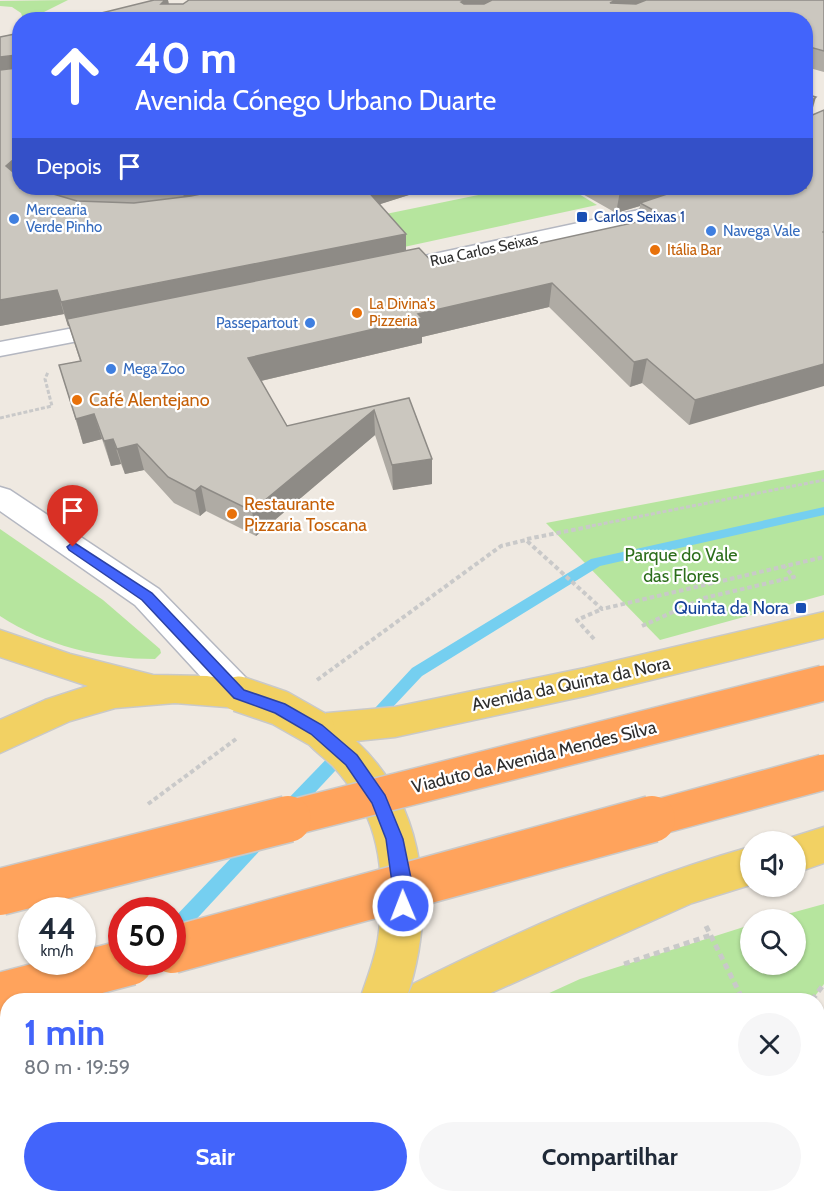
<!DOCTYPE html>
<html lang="pt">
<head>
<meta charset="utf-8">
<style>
	body { margin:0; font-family:Cabin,sans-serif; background:#f6f6f7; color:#1f2937; height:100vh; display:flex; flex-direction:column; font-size:22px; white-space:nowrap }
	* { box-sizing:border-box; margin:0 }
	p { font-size:20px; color:#747a83 }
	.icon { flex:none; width:33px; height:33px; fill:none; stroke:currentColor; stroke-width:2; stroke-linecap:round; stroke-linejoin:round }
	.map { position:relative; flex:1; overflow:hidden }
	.drawer { position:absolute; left:0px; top:993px; width:825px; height:210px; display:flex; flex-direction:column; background:#fff; border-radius:24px 24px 0 0; box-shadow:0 2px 4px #0004 }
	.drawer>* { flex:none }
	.guide { position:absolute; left:12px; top:12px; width:801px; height:183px; border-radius:24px; box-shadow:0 2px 4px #0004; background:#4264fb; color:#fff; overflow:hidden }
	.fabs { position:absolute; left:740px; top:831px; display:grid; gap:12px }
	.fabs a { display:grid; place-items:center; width:66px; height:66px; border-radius:50%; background:#fff; box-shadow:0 2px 4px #0004; font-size:30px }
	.speed { position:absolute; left:18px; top:897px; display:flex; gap:12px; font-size:30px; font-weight:700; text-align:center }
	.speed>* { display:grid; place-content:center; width:78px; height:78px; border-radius:50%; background:#fff; box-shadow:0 2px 4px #0004; line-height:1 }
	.speed small { font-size:15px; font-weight:400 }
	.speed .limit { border:9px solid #d22; background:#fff; color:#111 }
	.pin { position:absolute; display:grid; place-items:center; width:51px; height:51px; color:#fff; margin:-62px -26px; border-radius:50% 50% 50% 0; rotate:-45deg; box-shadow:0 0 6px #0007 }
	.pin .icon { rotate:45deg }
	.me { position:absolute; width:66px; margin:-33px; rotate:359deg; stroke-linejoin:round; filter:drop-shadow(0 0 4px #0008) }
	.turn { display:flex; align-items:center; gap:21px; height:126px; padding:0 24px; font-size:27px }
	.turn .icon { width:78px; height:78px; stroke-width:2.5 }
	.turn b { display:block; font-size:42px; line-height:51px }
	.then { display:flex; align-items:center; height:57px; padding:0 24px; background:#0003; gap:12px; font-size:22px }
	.round { display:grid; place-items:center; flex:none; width:63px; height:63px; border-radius:32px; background:#f6f6f7 }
	.overview { display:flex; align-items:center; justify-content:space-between; height:102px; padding:0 24px }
	h1 { font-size:36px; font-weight:700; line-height:45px; color:#4264fb }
	.button { display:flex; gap:12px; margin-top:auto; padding:12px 24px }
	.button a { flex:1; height:69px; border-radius:36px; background:#4264fb; color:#fff; font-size:24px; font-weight:700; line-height:69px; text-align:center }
	.button a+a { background:#f6f6f7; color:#1f2937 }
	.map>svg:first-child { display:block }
</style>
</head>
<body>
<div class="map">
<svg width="824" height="1203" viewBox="0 0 824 1203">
	<rect width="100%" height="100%" fill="#efe9e1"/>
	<g fill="#b6e59e">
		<polygon points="68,0 30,19 23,19 21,13 12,7 0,6 0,1"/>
		<polygon points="512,188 569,188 597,205 404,247 376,216"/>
		<polygon points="824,470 824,595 660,640 546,523"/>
		<path d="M0 529 103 600 160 649 161 653 155 659C100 659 46 646 0 616Z"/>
		<polygon points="824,904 824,984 812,1000 534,1000 580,979 750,925 750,964 795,964 795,920 769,919"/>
		<polygon points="824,1086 824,1203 717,1203 723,1196 818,1196 818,1090"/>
		<polygon points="348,1196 669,1196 663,1203 341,1203"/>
	</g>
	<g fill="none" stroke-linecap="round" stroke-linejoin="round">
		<g fill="#75cff0" fill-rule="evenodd">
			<polygon points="824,507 824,515 600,566 422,676 376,725 371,727 366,725 363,721 412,668 591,559"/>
			<polygon points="344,745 349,746 352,751 349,756 295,814 289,816 283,814 281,809 283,804 339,746"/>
			<polygon points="259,833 265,835 267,840 265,845 178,939 172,941 172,920 253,835"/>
			<polygon points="8,1072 8,1094 0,1097 0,1076"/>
		</g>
		<defs>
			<g id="minor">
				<polygon points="700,188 727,188 724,192 652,219 387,278 379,276 376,271 379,266 387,264 639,210"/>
				<polygon points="116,320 125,322 128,327 125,332 0,356 0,342"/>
				<polygon points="0,487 10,490 159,589 252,684 257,694 252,704 239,708 226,704 135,605 0,511"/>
			</g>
			<g id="major">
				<path d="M824 612V638L585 696 395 737 356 741C428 808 436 912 406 1000H360C366 980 375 960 378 939 385 893 383 835 355 795 349 785 341 775 333 766 320 754 306 745 298 729L304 718 317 714 395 707 585 668Z"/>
				<polygon points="0,630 70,654 153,675 207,676 252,684 257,694 252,704 239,708 175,703 115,708 70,721 0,753 0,720 45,700 88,686 0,657"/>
				<polygon points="824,827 824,863 795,873 795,842 780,841"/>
				<path d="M750 847V885L692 903 475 1000H406L413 984C518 931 637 879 750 847Z"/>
				<polygon points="148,1196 216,1196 213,1203 145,1203"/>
			</g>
		</defs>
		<use href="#minor" stroke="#b4b7c1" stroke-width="3"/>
		<use href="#major" stroke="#c9c9c9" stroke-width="3"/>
		<g stroke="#c9c9c9" stroke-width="3" stroke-dasharray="4 2" stroke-linecap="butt">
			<polyline points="0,418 52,406 45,379 48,372"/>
			<polyline points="586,527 824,480"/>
		</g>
		<g stroke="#c9c9c9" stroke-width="4" stroke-dasharray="4.5 3" stroke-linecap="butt">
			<polyline points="527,539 593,526"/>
			<polyline points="642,626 704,598 794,577 785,567"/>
			<polyline points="594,639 577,620 602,609"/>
			<polyline points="317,680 501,546 526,540 602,609 824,557"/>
			<polyline points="148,804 236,739"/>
		</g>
		<g stroke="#c9c9c9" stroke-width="5" stroke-dasharray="6 4.5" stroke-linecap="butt">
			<polyline points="706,926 743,1000"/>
			<polyline points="624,964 711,935"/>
			<polyline points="812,1000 824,984"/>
			<polyline points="465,1196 466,1203"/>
			<polyline points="689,1196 693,1203"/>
			<polyline points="7,1203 8,1196"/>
			<polyline points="341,1203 348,1196"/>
			<polyline points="658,1203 664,1196"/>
		</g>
		<use href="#minor" fill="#fff" fill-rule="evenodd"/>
		<use href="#major" fill="#f2d163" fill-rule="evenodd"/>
		<defs>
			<polyline id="major-bridge" points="239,694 280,708 317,729"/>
			<g id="highway-bridge-far1">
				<polyline points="282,820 824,683"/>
				<polyline points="647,820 824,772"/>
			</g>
			<g id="highway-bridge">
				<polyline points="0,892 288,819"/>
				<polyline points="172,950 652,819"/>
				<polyline points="0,996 130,962"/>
			</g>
		</defs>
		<use href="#major-bridge" stroke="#c9c9c9" stroke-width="38" stroke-linecap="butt"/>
		<use href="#highway-bridge-far1" stroke="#c9c9c9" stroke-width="38" stroke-linecap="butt"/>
		<use href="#highway-bridge" stroke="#c9c9c9" stroke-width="49" stroke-linecap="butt"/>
		<use href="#major-bridge" stroke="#f2d163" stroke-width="35"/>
		<use href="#highway-bridge-far1" stroke="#ffa35c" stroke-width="35"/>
		<use href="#highway-bridge" stroke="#ffa35c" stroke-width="46"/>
	</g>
	<g fill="#afaba4">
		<polygon points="154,0 168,0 169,4 824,0 824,72 806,67 806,20 73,20"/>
		<polygon points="20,33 20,188 52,194 42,188 431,188 380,204 406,251 436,266 637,222 640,206 616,213 572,188 806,188 689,425 642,383 630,387 549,307 422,337 422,343 261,381 287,426 409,398 432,459 432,484 393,490 375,435 256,536 206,511 200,516 174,503 144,470 125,474 121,464 111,466 102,439 83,444 59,365 80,361 69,326 68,326 64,314 0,326"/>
	</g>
	<g fill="#8e8b86">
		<polygon points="165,0 168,0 170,14 161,4"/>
		<polygon points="465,0 497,0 461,20 461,2"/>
		<polygon points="616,0 654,0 610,20 610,3"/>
		<polygon points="16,55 20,67 0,77 0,57"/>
		<polygon points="816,97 810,118 810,102"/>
		<polygon points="14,159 20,179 6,166"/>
		<polygon points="182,188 252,188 185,203"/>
		<polygon points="364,188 431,188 365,209"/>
		<polygon points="631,188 694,188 640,203 640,206 616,213 620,191"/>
		<polygon points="406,234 406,257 68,326 61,302"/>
		<polygon points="552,283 549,307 422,337 422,343 252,383 248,358 418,314"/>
		<polygon points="57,290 64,314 0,326 0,300"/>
		<polygon points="647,359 642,383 630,387 634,362"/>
		<polygon points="824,364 824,386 689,425 695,400"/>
		<polygon points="374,410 375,435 256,536 252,511"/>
		<polygon points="94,414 102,439 83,444 76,419"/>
		<polygon points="113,439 121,464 111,466 104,441"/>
		<polygon points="137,444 144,470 125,474 117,449"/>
		<polygon points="432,459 432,484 393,490 392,465"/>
		<polygon points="201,486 206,511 200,516 195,491"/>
	</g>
	<g fill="#cbc7bf" stroke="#8e8b86" stroke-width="1.5">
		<polygon points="154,0 165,0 161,4 183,4 189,0 465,0 461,2 464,4 484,4 492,0 616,0 610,3 636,4 646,0 824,0 824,51 806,46 806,20 73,20"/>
		<polygon points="20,33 20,164 16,164 14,159 6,166 20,178 20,188 38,188 50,193 77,201 134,203 191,196 229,188 365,188 406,234 61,302 57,290 0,300 0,70 16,68 16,55 0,57 0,37"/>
		<polygon points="806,94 816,97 810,102 810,116 824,110 824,231 823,232 824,233 824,364 695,400 647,359 634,362 552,283 418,314 422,318 248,358 287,426 409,398 432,459 392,465 374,410 252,511 201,486 195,491 168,477 137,444 117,449 113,439 104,441 94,414 76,419 59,365 81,361 67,319 419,248 436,266 664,216 640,203 685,188 806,188"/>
		<polygon points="613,188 631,188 620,191"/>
	</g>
	<polygon fill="#4264fb" stroke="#2b41a3" stroke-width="1.5" points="73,542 152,593 244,690 285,704 322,725 357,755 385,795 403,839 412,883 409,912 403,915 396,912 386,839 372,803 346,765 311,734 275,713 234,698 142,600 69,550 67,547"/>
	<g fill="#1a4fb4" stroke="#fff" stroke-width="2">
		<rect x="576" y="211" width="12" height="12" rx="3"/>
		<rect x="795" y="602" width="12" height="12" rx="3"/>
	</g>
	<g fill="#3f7fe0" stroke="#fff" stroke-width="2">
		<circle cx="14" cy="219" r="6"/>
		<circle cx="711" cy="231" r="6"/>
		<circle cx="310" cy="323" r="6"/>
		<circle cx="111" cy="369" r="6"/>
	</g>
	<g fill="#e8710a" stroke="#fff" stroke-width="2">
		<circle cx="655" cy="250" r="6"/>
		<circle cx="357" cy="313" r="6"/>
		<circle cx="77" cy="400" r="6"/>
		<circle cx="232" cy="514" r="6"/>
	</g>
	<g text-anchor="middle" stroke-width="4.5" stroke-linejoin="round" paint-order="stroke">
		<g font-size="15" fill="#366cbe" stroke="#fff" text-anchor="start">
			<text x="26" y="215">Mercearia<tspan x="26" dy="17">Verde Pinho</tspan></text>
			<text x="723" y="236">Navega Vale</text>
			<text x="298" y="328" text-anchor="end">Passepartout</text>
			<text x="123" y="374">Mega Zoo</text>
		</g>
		<g font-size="15" fill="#164399" stroke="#fff" text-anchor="start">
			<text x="594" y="222">Carlos Seixas 1</text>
		</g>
		<g font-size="15" fill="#2e2e2e" stroke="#fff">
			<text transform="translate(484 250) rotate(-12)" y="5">Rua Carlos Seixas</text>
		</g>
		<g font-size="15" fill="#c56008" stroke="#fff" text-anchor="start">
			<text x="667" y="255">Itália Bar</text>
			<text x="369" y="309">La Divina's<tspan x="369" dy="17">Pizzeria</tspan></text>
		</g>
		<g font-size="18" fill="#c56008" stroke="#fff" text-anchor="start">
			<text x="89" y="406">Café Alentejano</text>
			<text x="244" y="510">Restaurante<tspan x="244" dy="21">Pizzaria Toscana</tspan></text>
		</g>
		<g font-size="18" fill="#2c6e1b" stroke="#fff">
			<text x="681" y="561">Parque do Vale<tspan x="681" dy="21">das Flores</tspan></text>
		</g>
		<g font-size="18" fill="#164399" stroke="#fff" text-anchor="end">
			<text x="789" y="614">Quinta da Nora</text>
		</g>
		<g font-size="18" fill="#2e2e2e" stroke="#fff">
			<text transform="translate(571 684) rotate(-12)" y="6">Avenida da Quinta da Nora</text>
			<text transform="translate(534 757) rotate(-14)" y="6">Viaduto da Avenida Mendes Silva</text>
		</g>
	</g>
</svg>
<div class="fabs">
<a><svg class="icon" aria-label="sound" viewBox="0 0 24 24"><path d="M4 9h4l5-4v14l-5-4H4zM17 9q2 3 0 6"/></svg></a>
<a><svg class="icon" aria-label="search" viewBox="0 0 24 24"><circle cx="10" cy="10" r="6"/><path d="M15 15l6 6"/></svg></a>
</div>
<div class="speed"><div>44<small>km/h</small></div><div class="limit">50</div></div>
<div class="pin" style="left:73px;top:547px;background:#d93025"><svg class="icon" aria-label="arrive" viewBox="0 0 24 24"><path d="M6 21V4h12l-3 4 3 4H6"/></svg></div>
<svg class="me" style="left:403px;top:906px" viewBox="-20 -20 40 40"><circle r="17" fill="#4264fb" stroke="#fff" stroke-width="3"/><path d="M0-11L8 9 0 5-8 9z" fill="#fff"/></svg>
<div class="guide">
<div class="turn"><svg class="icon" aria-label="ahead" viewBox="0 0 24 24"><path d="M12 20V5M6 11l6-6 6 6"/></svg><div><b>40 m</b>Avenida Cónego Urbano Duarte</div></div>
<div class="then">Depois<svg class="icon" aria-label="arrive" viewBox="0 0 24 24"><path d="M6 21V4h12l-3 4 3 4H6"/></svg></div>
</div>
<section class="drawer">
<div class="overview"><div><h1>1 min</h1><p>80 m · 19:59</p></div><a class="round"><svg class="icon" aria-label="close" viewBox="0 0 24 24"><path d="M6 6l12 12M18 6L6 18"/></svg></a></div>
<div class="button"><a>Sair</a><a>Compartilhar</a></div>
</section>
</div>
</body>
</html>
